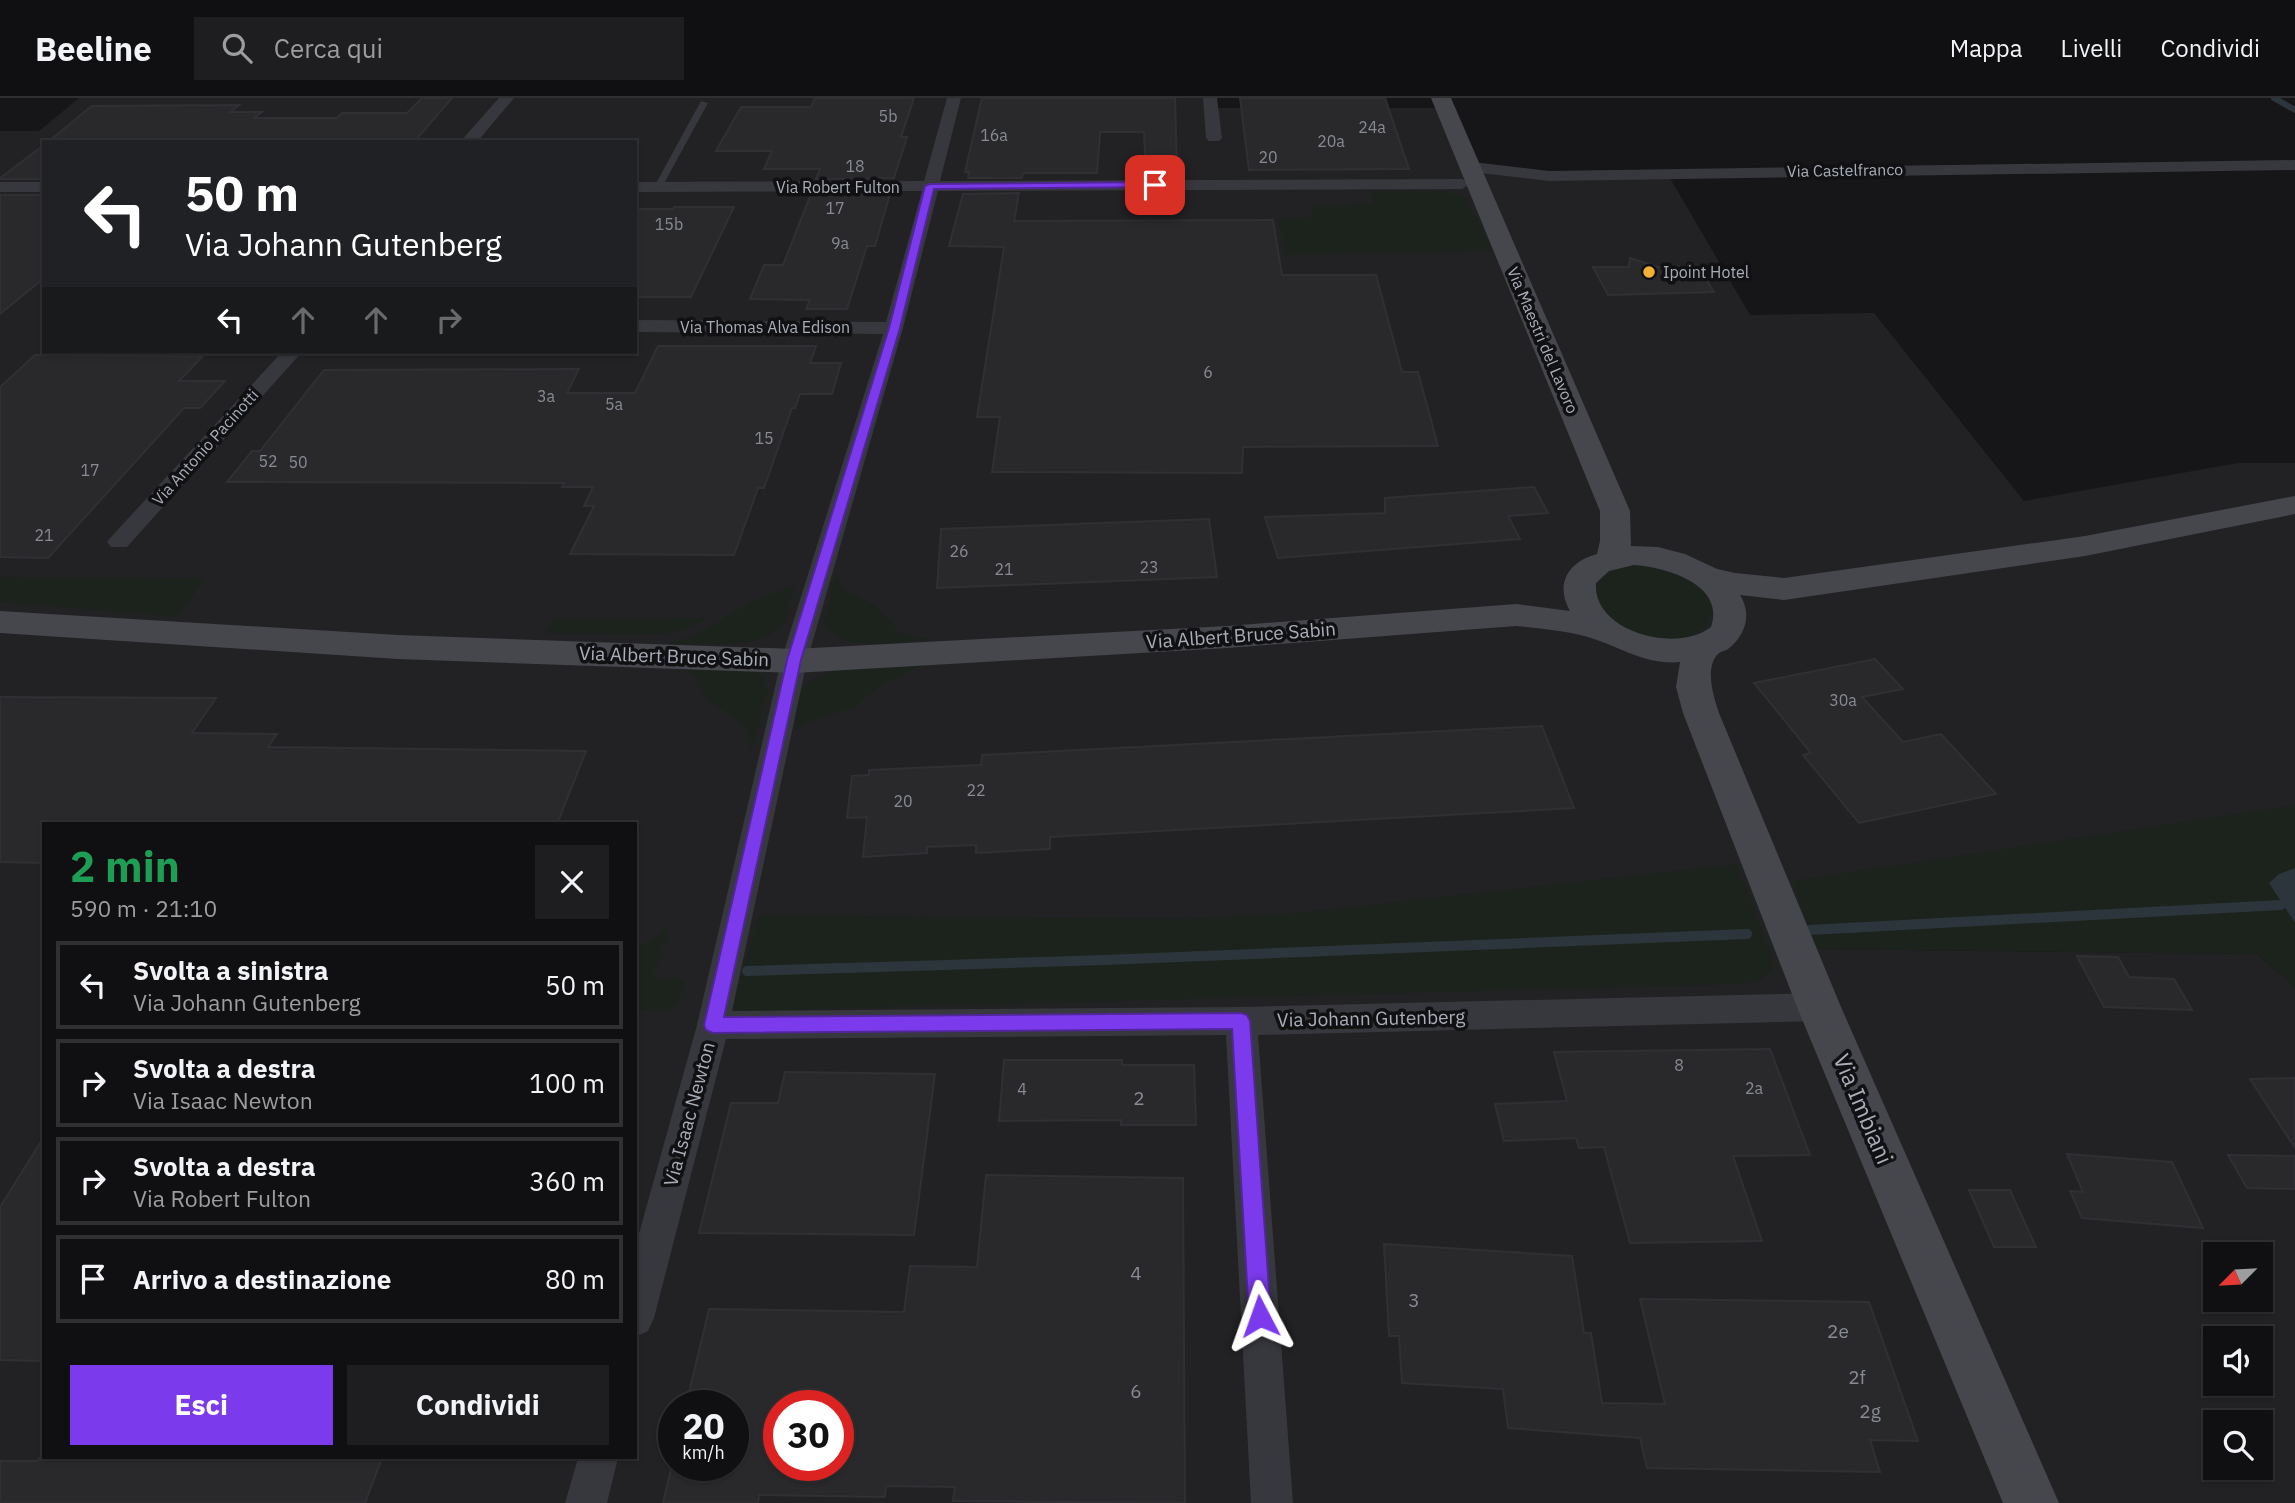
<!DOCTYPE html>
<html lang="it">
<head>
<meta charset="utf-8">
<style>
	body { margin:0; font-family:"IBM Plex Sans",sans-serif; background:#1e1e20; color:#f1f3f6; height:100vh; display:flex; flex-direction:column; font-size:26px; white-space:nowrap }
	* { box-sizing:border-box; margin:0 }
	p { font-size:23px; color:#9c9d9f }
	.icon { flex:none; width:38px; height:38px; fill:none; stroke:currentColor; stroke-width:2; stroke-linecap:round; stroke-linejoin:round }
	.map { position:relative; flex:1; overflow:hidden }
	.details { position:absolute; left:42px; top:724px; width:595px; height:637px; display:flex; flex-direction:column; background:#101012; border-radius:0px; box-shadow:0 2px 5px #0004,0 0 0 2px #303032 }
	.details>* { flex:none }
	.guide { position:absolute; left:42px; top:42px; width:595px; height:214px; border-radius:0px; box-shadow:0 2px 5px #0004,0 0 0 2px #303032; background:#202124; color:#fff; overflow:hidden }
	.needle { width:46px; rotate:246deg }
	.fabs { position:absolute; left:2203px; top:1144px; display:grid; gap:14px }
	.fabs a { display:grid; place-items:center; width:70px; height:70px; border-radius:0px; background:#101012; box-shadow:0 2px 5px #0004,0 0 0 2px #303032; font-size:35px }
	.speed { position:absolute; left:658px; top:1292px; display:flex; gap:14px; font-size:35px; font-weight:700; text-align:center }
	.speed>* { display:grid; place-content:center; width:91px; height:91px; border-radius:50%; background:#101012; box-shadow:0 2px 5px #0004,0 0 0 2px #303032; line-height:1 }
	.speed small { font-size:18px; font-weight:400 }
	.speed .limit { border:10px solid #d22; background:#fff; color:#111 }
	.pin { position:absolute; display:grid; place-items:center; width:60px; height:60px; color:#fff; margin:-30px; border-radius:14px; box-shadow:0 4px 10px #0006 }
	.me { position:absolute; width:77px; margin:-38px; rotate:356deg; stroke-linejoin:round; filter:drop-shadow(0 0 5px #0008) }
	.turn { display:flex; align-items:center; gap:24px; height:147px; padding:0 28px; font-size:32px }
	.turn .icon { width:91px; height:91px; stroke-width:2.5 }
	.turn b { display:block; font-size:49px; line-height:60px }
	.lanes { display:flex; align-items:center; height:66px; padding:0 28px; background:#0003; justify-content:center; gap:35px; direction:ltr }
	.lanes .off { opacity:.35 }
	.round { display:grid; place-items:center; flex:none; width:74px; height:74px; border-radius:0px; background:#1e1e20 }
	.headline { display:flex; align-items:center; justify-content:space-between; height:119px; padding:0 28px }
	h1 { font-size:42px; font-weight:800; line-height:52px; color:#1e9e55 }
	.action { display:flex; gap:14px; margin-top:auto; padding:14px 28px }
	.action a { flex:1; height:80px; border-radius:0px; background:#7c3aed; color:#fff; font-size:28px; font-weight:800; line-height:80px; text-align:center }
	.action a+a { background:#1e1e20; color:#f1f3f6 }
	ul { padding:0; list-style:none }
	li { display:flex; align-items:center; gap:21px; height:88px; margin:0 14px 10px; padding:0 14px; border:4px solid #303032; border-radius:0px }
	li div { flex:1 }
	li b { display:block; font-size:26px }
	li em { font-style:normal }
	header { display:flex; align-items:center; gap:42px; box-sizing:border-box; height:98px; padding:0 35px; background:#101012; border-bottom:2px solid #303032 }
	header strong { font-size:33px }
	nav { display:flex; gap:38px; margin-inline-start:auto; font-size:24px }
	.search { width:490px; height:63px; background:#1e1e20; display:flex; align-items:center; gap:18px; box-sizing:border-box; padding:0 24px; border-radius:0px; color:#9c9d9f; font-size:26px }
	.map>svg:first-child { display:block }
</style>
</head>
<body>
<header>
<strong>Beeline</strong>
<div class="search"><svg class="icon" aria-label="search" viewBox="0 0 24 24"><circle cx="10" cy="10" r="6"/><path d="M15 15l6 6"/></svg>Cerca qui</div>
<nav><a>Mappa</a><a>Livelli</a><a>Condividi</a></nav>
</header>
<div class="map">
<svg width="2295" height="1405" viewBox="0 0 2295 1405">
	<rect width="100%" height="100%" fill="#161618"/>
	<path fill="#222225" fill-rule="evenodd" d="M79 0H1214L1216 10H1453L1481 73 1667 75 1750 217 1874 215 2024 403 2238 365H2295V707L1816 851 2257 856 2295 889V1405H0V33H39ZM44 44H635V254H44ZM44 726H635V1360H44ZM2216 1157H2261V1202H2216ZM2216 1241H2261V1286H2216ZM674 1307H733V1367H674ZM779 1307H838V1367H779ZM2216 1325H2261V1370H2216Z"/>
	<g fill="#1c231d">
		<polygon points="1370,93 1444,93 1466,100 1494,153 1287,157 1277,120 1312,119 1311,107 1373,106"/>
		<path d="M1636 467C1659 469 1731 488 1709 525 1692 554 1623 541 1606 518 1601 511 1598 501 1594 494 1601 474 1617 470 1636 467Z"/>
		<path d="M836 476 846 492 877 509 900 535 929 542C897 543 841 557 824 524Z"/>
		<polygon points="0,479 206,480 177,519 0,504"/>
		<path d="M794 487C791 498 790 510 786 520 771 555 700 545 668 546L693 538 752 504Z"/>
		<polygon points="709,520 685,532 662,536 545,535 553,521"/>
		<path d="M929 565 882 586 855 609 808 624 794 633C796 622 796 606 801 595 816 562 897 567 929 565Z"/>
		<path d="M669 568 756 573 765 582 768 592 752 652C749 643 747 633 741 625 725 608 701 609 699 581L688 573Z"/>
		<polygon points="2295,707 2295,889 2257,856 1816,851 1792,783"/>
		<path d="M1737 766 1774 862C1769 882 1758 884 1740 886L744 913 732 909 759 817 1186 821 1307 814Z"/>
		<polygon points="669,829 653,880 685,881 678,905 669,913 635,912 635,848 646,845"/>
	</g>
	<polygon fill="#2c353c" points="2295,770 2295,825 2269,785 2279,776"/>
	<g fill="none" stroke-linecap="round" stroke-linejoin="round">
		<polyline stroke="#2c353c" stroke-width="6" points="2274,0 2295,12"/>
		<g stroke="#2c353c" stroke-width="10">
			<polyline points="1809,832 2281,807"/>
			<polyline points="747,873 1104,862 1747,836"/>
		</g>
	</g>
	<g fill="#29292c" stroke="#303034" stroke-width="2" fill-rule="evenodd">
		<polygon points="422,0 452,0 414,44 48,44 92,8 239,7 231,14 262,14 254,20 337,20 342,15 407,15"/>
		<polygon points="815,0 914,0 901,39 907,39 894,80 816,81 820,71 764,71 772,53 716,53 741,9 811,9"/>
		<polygon points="982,0 1175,0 1177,72 1146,73 1144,34 1100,34 1097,75 1023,75 1022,80 968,80 969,74 965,74"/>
		<polygon points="1240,0 1385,0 1409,71 1249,72"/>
		<polygon points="44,47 44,81 0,81 0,80"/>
		<polygon points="1019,95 1014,123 1273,122 1282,177 1376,177 1402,274 1418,274 1438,348 1243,349 1242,375 992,374 1000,319 977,319 1004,149 949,148 963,96"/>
		<polygon points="811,96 890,96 875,148 867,148 847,211 806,211 810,202 750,201 764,167 783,167"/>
		<polygon points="0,97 44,97 44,180 0,216"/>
		<polygon points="674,109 734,109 691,199 635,199 635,111 673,111"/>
		<polygon points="1630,160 1658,169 1697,168 1714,194 1608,197 1593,169 1629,169"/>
		<polygon points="658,248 816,248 810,265 841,265 832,296 800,296 795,310 792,310 764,390 758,390 734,457 570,456 594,408 584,408 593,389 562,389 564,385 227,384 252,353 260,353 324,272 579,271 567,295 635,295"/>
		<polygon points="35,257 202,259 179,283 225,283 200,310 184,310 48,460 0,459 0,289"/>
		<polygon points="1534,389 1548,415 1508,418 1520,441 1278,460 1265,419 1385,415 1385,400"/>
		<polygon points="1209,421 1217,479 937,490 941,431"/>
		<polygon points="1875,561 1903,591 1862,599 1903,644 1941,636 1996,696 1859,725 1803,657 1811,655 1754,585"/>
		<polygon points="0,599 216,600 192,635 277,636 268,649 586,653 557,726 44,726 44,765 0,764"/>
		<polygon points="1542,628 1574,710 1050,739 1050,751 976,755 976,747 927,749 927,755 863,759 867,719 847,720 852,678 869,677 869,672 981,667 982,657"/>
		<polygon points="2077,858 2118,859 2129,879 2174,881 2192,912 2104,909"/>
		<polygon points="1770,951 1810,1057 1733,1058 1762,1143 1630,1145 1604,1049 1579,1050 1576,1040 1504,1043 1495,1006 1567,1003 1554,954"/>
		<polygon points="1004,962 1122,962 1122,967 1194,967 1196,1027 1121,1027 1121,1022 999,1023"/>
		<polygon points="785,974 935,976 914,1137 699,1135 731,1005 778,1005"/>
		<polygon points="2295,980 2295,1050 2250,981"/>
		<polygon points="44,1039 44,1263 0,1262 0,1109"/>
		<polygon points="2067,1056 2172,1064 2203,1130 2082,1120 2070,1093 2083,1094"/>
		<polygon points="2228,1057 2295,1058 2295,1091 2247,1090"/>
		<path d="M986 1077 1183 1080 1185 1405 953 1403 955 1389 886 1388 885 1399 759 1397 758 1405H663L672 1367H733V1307H686L709 1211 904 1214 910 1168 977 1169ZM779 1307H838V1367H779Z"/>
		<polygon points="1969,1092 2010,1092 2036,1149 1994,1149"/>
		<polygon points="1384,1146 1572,1158 1584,1235 1591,1235 1602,1305 1665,1306 1640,1201 1869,1204 1918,1343 1870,1342 1880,1374 1647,1370 1640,1340 1508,1330 1503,1291 1402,1285 1399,1238 1389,1238"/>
		<polygon points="39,1360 382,1360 365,1405 0,1405 0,1363 37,1363"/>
	</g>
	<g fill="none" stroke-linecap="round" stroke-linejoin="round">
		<polygon fill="#37383d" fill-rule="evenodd" points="701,3 708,5 662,89 655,91 654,89"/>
		<g fill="#37383d" fill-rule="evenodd">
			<polygon points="499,0 514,0 477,44 460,44"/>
			<polygon points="947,0 961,0 940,83 1462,81 1470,86 1462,91 938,93 903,230 807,563 732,913 1241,909 1819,895 1830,899 1835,909 1830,919 1819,923 1258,937 1293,1405 1251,1405 1226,937 726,941 654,1220 648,1233 635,1239 635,1150 697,927 781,563 883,236 635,234 635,222 886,224 922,93 635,94 635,84 924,83"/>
			<polygon points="1203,0 1217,0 1222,40 1219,43 1209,43 1206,40"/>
			<polygon points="2295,62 2295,72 1549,83 1472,74 1464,69 1472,64 1549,73"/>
			<rect x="0" y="84" width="44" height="10"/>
			<polygon points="282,254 302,254 127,449 111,449 107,444 111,439"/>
			<polygon points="578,1360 618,1360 607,1405 565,1405"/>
		</g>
		<path fill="#45474d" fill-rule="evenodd" d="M1431 0H1451L1630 413 1631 448 1658 449 1685 456 1717 471 1735 475 1784 480 2085 438 2295 398V416L2085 458 1784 502 1740 497C1752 516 1746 537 1728 551 1725 553 1721 553 1718 556 1704 570 1714 600 1719 615L1841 909 2059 1405H2003L1797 909 1683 615 1676 589 1680 564C1648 567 1625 552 1597 542 1571 533 1543 531 1516 528L1227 550 794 575 398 561 0 535V513L398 537 794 551 1227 528 1516 506 1570 513C1555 487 1567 464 1597 456L1600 443V413ZM1634 467C1665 469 1726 486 1711 529 1677 556 1592 534 1596 485L1609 473Z"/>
	</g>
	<polygon fill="#7c3aed" stroke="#51269a" stroke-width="2" points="1155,84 1159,85 1159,89 934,91 900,230 801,562 724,919 1241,915 1247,917 1250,923 1271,1218 1268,1225 1260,1228 1253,1225 1249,1218 1232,931 713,935 706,932 704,927 787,562 889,230 925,88 930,86"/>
	<circle fill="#f2b134" stroke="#111113" stroke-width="2.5" cx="1649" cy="174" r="7"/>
	<g text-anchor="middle" stroke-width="7" stroke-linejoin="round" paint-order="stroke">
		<g font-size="16" fill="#888b94">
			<text x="888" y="24">5b</text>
			<text x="1372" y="35">24a</text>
			<text x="994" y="43">16a</text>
			<text x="1331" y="49">20a</text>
			<text x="1268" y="65">20</text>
			<text x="855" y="74">18</text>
			<text x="835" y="116">17</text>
			<text x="669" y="132">15b</text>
			<text x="840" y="151">9a</text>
			<text x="1208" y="280">6</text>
			<text x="546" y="304">3a</text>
			<text x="614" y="312">5a</text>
			<text x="764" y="346">15</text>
			<text x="268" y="369">52</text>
			<text x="298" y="370">50</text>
			<text x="90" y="378">17</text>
			<text x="44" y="443">21</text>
			<text x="959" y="459">26</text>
			<text x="1149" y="475">23</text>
			<text x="1004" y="477">21</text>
			<text x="1843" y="608">30a</text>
			<text x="976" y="698">22</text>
			<text x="903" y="709">20</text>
			<text x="1679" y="973">8</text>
			<text x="1754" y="996">2a</text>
			<text x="1022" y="997">4</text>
		</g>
		<g font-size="16" fill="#a8adb8" stroke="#111113">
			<text transform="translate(1845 72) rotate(-1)" y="6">Via Castelfranco</text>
			<text x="838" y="95">Via Robert Fulton</text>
			<text x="765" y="235">Via Thomas Alva Edison</text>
			<text transform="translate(1543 242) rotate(67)" y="6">Via Maestri del Lavoro</text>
			<text transform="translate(205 349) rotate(-48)" y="6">Via Antonio Pacinotti</text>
		</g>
		<g font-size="16" fill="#a8adb8" stroke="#111113" text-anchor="start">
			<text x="1663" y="180">Ipoint Hotel</text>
		</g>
		<g font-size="19" fill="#a8adb8" stroke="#111113">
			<text transform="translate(1241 537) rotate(-4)" y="7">Via Albert Bruce Sabin</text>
			<text transform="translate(674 558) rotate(2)" y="7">Via Albert Bruce Sabin</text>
			<text transform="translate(1371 920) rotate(-1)" y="7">Via Johann Gutenberg</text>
			<text transform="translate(689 1016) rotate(-75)" y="7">Via Isaac Newton</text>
		</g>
		<g font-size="19" fill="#888b94">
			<text x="1139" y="1007">2</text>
			<text x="1136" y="1182">4</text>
			<text x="1414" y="1209">3</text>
			<text x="1838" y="1240">2e</text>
			<text x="1857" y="1286">2f</text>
			<text x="1136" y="1300">6</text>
			<text x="1870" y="1320">2g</text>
		</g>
		<g font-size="23" fill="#a8adb8" stroke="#111113">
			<text transform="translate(1863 1011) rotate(67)" y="8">Via Imbiani</text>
		</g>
	</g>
</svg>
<div class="fabs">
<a><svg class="needle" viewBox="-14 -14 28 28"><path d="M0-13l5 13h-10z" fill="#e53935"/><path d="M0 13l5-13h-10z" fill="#9c9d9f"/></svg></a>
<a><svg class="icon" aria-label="sound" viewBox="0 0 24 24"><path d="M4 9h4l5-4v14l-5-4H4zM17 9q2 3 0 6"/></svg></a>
<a><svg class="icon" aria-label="search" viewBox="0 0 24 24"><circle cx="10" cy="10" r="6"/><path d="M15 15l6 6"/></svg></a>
</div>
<div class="speed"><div>20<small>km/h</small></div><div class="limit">30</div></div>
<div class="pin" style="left:1155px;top:87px;background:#d93025"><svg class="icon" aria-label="arrive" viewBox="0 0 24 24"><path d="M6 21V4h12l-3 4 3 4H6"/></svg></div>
<svg class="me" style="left:1260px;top:1218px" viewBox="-20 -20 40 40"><path d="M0-17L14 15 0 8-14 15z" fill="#7c3aed" stroke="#fff" stroke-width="4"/></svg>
<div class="guide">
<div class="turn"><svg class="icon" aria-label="left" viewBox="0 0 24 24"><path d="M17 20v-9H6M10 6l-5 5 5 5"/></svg><div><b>50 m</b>Via Johann Gutenberg</div></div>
<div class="lanes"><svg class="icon" aria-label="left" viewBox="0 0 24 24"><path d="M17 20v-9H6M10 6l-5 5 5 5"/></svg><svg class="icon off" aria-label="ahead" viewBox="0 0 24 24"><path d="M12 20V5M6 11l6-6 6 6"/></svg><svg class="icon off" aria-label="ahead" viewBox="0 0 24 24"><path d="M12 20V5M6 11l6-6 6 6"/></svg><svg class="icon off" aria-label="right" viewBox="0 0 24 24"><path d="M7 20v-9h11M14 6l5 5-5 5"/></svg></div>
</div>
<section class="details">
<div class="headline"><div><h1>2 min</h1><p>590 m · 21:10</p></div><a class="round"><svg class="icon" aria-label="close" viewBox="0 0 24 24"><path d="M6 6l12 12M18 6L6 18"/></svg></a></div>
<ul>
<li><svg class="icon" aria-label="left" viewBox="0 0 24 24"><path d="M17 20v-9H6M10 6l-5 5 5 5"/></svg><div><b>Svolta a sinistra</b><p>Via Johann Gutenberg</p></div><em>50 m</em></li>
<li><svg class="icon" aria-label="right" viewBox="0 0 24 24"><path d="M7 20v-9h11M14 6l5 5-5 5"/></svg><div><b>Svolta a destra</b><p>Via Isaac Newton</p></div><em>100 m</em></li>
<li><svg class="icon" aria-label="right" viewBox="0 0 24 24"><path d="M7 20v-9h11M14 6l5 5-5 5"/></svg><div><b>Svolta a destra</b><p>Via Robert Fulton</p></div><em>360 m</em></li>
<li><svg class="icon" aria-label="arrive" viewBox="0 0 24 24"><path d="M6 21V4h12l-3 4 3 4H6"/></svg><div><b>Arrivo a destinazione</b></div><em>80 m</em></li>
</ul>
<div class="action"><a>Esci</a><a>Condividi</a></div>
</section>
</div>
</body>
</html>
